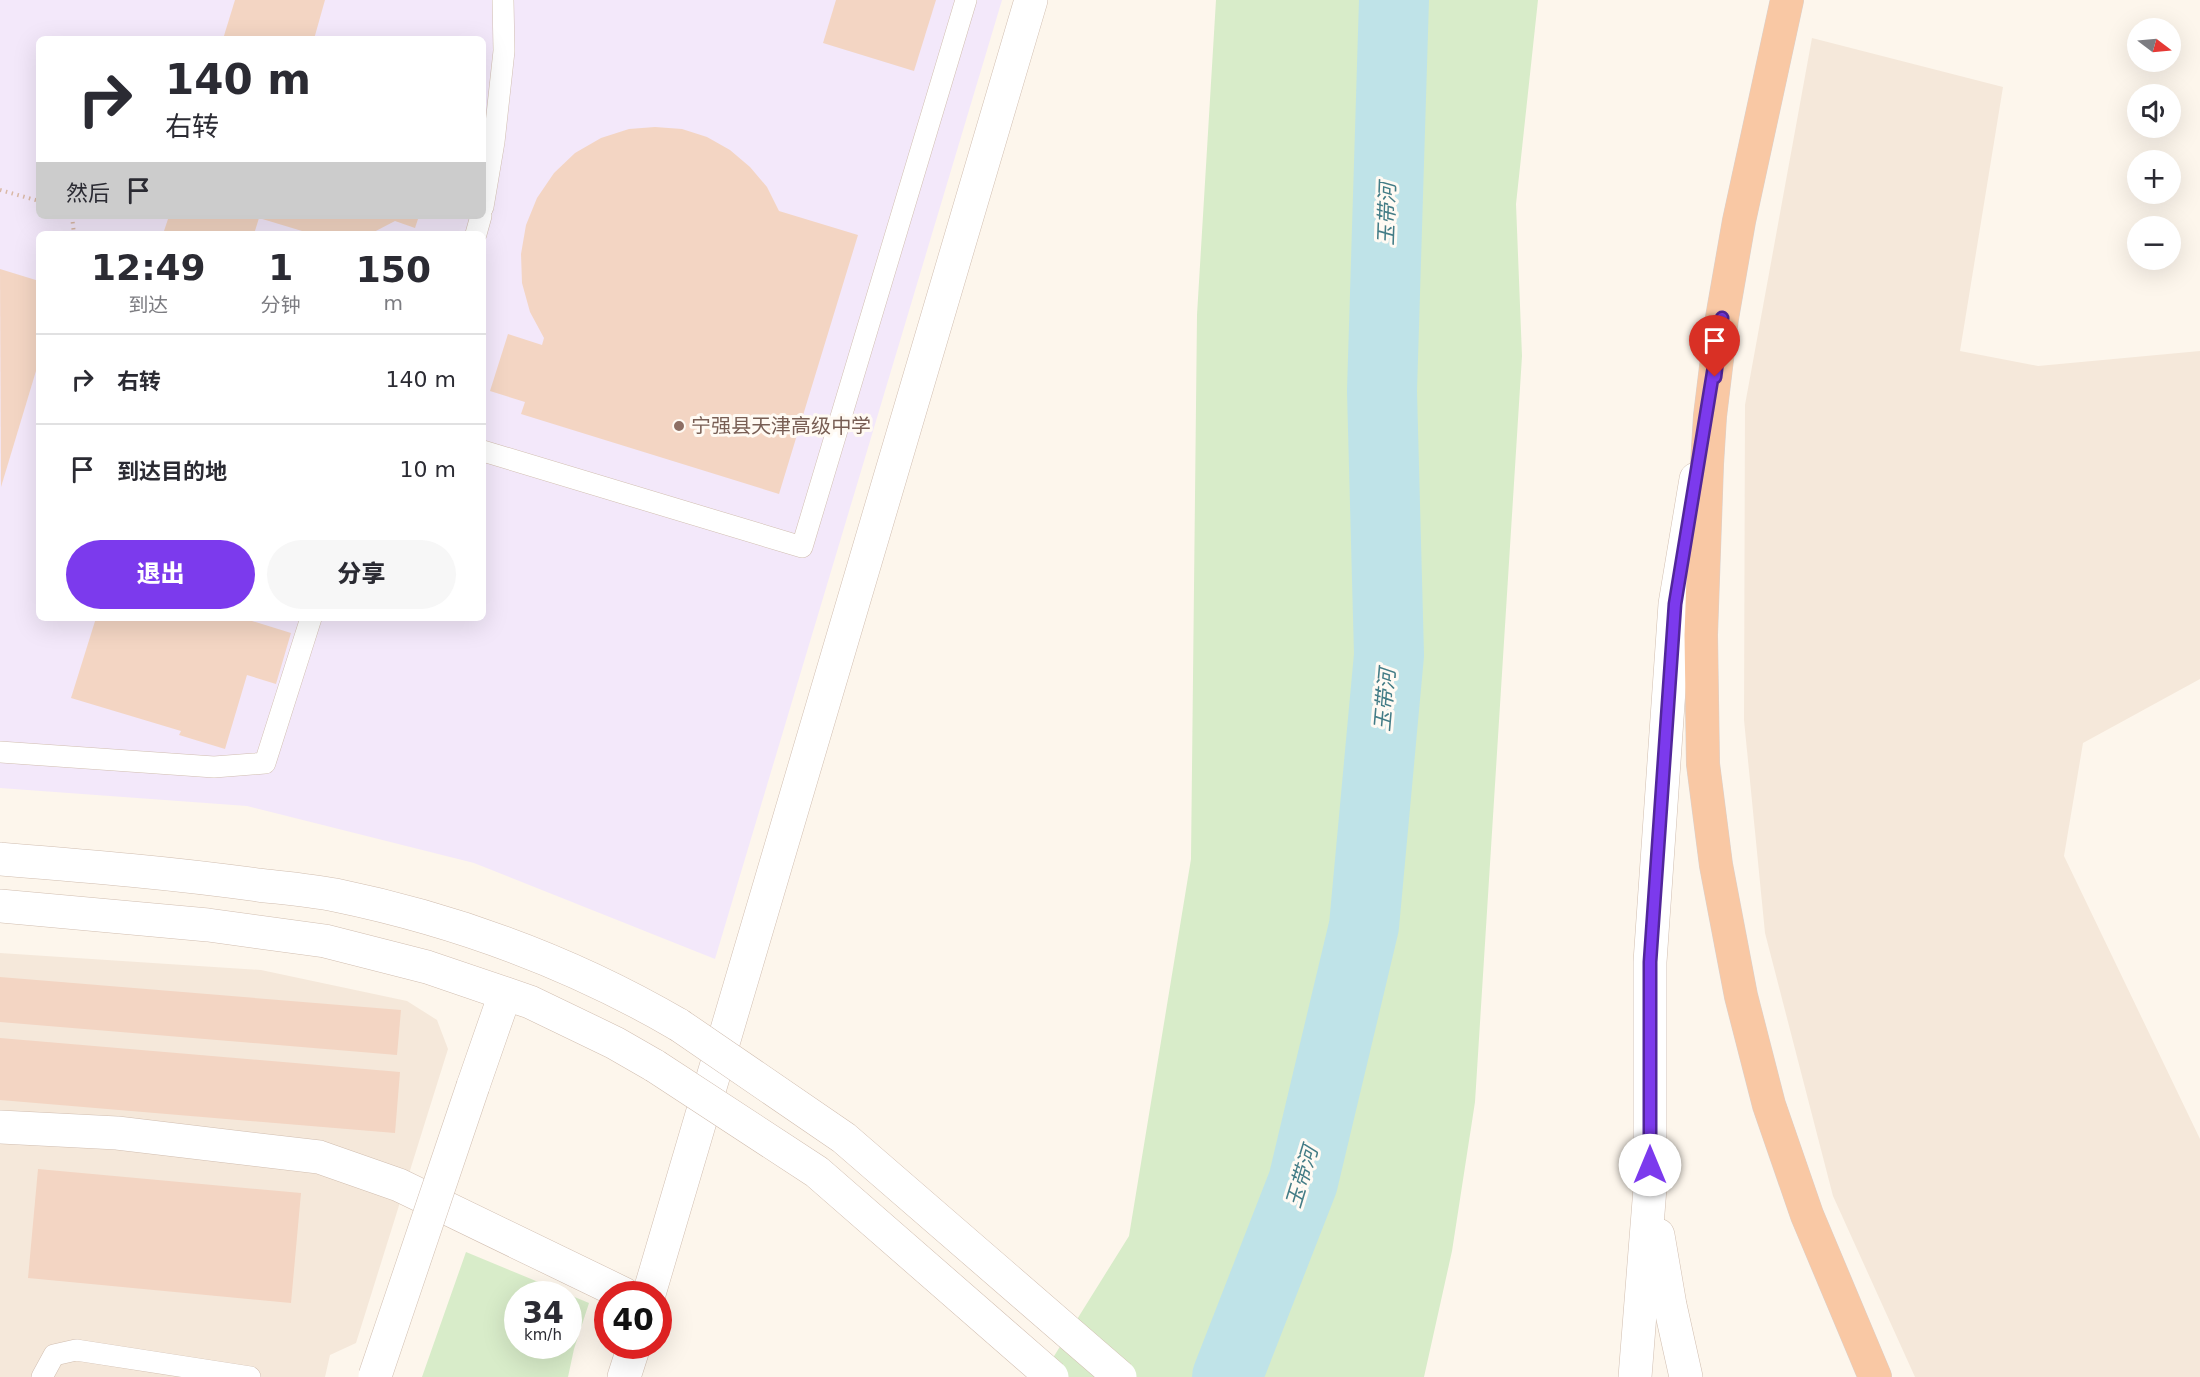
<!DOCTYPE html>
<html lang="zh">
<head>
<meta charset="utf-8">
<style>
	body { margin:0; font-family:"DejaVu Sans","Noto Sans SC",sans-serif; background:#f7f7f7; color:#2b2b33; height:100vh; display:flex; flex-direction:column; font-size:22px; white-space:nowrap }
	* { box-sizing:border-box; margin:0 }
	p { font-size:20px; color:#7c7c81 }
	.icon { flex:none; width:33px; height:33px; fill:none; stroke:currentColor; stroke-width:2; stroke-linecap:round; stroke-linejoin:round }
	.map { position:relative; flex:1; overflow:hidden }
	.details { position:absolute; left:36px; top:231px; width:450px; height:390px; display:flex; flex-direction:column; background:#fff; border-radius:9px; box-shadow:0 6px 24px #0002 }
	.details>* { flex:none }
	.banner { position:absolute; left:36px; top:36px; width:450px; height:183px; border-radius:9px; box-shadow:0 6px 24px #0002; background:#fff; color:#2b2b33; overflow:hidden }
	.needle { width:39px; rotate:106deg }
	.tools { position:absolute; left:2127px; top:18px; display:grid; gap:12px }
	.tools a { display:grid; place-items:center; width:54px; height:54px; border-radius:50%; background:#fff; box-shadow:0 6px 24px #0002; font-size:30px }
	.speed { position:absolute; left:504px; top:1281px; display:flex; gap:12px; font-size:30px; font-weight:700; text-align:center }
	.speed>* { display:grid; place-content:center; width:78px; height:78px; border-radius:50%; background:#fff; box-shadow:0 6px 24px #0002; line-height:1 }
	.speed small { font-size:15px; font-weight:400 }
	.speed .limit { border:9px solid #d22; background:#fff; color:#111 }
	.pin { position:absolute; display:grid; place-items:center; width:51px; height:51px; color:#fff; margin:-62px -26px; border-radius:50% 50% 50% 0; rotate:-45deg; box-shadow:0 0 6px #0007 }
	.pin .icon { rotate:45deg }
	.me { position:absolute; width:66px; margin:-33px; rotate:0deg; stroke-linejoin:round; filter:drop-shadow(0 0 4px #0008) }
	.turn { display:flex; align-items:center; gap:21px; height:126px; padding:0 30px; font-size:27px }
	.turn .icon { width:78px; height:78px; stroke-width:2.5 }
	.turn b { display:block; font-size:42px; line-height:51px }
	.then { display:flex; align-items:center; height:57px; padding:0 30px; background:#0003; gap:12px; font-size:22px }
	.eta { display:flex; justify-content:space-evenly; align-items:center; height:102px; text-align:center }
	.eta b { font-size:36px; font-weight:800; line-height:42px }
	.cta { display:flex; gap:12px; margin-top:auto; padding:12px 30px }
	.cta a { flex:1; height:69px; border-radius:36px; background:#7c3aed; color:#fff; font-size:24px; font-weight:800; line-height:69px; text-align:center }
	.cta a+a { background:#f7f7f7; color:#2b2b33 }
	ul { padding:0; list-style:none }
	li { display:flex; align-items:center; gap:18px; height:90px; padding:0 30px; border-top:2px solid #e1e1e2 }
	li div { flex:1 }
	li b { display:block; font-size:22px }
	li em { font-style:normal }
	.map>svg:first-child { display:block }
</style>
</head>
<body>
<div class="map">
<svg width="2200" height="1377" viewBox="0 0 2200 1377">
	<rect width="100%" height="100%" fill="#fdf6ec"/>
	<g fill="#f5e8da">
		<polygon points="1812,38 2003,87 1960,351 2038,366 2200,351 2200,679 2083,743 2064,856 2200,1139 2200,1377 1915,1377 1833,1196 1765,933 1744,720 1745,405"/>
		<polygon points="0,953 261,970 407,1001 437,1020 448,1049 356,1343 330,1355 325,1377 0,1377"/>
	</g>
	<path fill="#f3e8fa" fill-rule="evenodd" d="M0 0H1002L715 959 474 863 247 806 0 788ZM39 39H483V216H39ZM39 234H483V618H39Z"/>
	<g fill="#d8ecc9" fill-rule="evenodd">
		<polygon points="1216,0 1538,0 1516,204 1522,356 1475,1102 1452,1251 1424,1377 1041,1377 1129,1236 1191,859 1197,315"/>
		<path d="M466 1252 589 1303 574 1349 568 1377H422ZM518 1294H568V1346H518Z"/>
	</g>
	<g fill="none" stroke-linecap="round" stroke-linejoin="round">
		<polyline stroke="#bfe3e8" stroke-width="70" points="1227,1377 1303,1182 1364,926 1389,655 1382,391 1394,0"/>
	</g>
	<g fill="#f3d5c3">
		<polygon points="235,0 325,0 314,39 223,39"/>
		<polygon points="836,0 936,0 914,71 823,43"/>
		<polygon points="655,127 682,129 707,137 730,150 750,167 767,187 779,211 858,235 779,494 521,414 525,402 490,391 508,334 542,345 544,338 530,312 522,283 521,254 526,225 537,198 554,173 575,153 601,138 629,129"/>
		<polygon points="169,216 419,216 415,228 395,221 370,234 312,234 259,218 254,234 163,234"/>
		<polygon points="0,269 39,281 39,361 1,487"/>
		<polygon points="96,618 252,618 252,621 291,633 276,684 247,675 225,749 179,735 181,731 71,698"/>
		<polygon points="0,977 401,1010 397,1055 0,1022"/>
		<polygon points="0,1038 400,1072 395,1133 0,1100"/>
		<polygon points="38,1169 301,1193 291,1303 28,1278"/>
	</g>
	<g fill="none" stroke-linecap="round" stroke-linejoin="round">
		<defs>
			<g id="service">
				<polyline points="483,207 494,142 504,51 503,0"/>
				<polyline points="476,234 481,216"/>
				<polyline points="483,451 802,547 966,0"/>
				<polyline points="0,752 214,767 265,763 311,618"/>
				<polyline points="42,1377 54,1355 76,1350 250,1377"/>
			</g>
			<polyline id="minor" points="0,1127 117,1133 319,1157 399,1185 624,1294"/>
			<g id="tertiary">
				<path d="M0 859C86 866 173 873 258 885 284 888 310 890 335 895 456 920 573 963 679 1025"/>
				<polyline points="0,906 208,925 325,941 427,967 530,1002 615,1043 655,1066"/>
				<polyline points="473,1086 505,994"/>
				<polyline points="1658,1235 1670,1305 1686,1377"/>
				<polyline points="649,1294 1031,0"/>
				<polyline points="624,1377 634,1346"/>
				<polyline points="1635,1377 1650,1188 1650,962 1675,604 1696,479"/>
			</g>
			<polyline id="trunk" points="1787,0 1739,221 1722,318 1710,416 1707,464 1701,635 1703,764 1716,865 1741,996 1769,1105 1807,1215 1875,1377"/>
		</defs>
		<use href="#service" stroke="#d1beb0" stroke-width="22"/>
		<use href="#minor" stroke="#d1beb0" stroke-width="34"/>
		<use href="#tertiary" stroke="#d1beb0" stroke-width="34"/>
		<use href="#trunk" stroke="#dad1cd" stroke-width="34"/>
		<g stroke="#d9b8a5" stroke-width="4" stroke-dasharray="1.5 4.5" stroke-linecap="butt">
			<polyline points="0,190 39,201"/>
			<polyline points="72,216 74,234"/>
		</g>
		<use href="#service" stroke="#fff" stroke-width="21"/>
		<use href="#minor" stroke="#fff" stroke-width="33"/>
		<use href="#tertiary" stroke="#fff" stroke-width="33"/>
		<use href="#trunk" stroke="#f9c8a4" stroke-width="33"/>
		<defs>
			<g id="tertiary-bridge">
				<polyline points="679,1025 844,1138 1120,1377"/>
				<polyline points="655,1066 817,1172 1052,1377"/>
				<polyline points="375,1376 473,1086"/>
			</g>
		</defs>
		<use href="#tertiary-bridge" stroke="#d1beb0" stroke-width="34" stroke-linecap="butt"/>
		<use href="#tertiary-bridge" stroke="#fff" stroke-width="33"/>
	</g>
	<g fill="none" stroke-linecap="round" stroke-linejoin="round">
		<defs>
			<polyline id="route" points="1650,1165 1650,962 1675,604 1722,318 1715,377"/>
		</defs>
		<use href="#route" stroke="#51269a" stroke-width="15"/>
		<use href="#route" stroke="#7c3aed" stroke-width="10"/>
	</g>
	<circle fill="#8d6e63" stroke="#fffaf3" stroke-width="2" cx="679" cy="426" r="6"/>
	<g text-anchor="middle" stroke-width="6" stroke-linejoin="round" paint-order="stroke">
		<g font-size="20" fill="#785e54" stroke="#fffaf3" text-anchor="start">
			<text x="691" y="433">宁强县天津高级中学</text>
		</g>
		<g font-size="21" font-style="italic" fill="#437c86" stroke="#fffaf3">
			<text transform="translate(1387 214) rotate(-88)" y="7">玉带河</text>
			<text transform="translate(1385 700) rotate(-85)" y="7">玉带河</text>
			<text transform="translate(1302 1177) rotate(-73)" y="7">玉带河</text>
		</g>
	</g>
</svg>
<div class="tools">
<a><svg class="needle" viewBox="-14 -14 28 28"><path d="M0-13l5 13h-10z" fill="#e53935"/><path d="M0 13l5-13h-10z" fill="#7c7c81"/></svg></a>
<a><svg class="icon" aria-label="sound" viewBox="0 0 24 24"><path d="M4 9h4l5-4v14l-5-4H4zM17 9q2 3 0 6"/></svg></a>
<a>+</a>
<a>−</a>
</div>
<div class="speed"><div>34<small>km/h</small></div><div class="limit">40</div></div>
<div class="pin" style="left:1715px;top:377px;background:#d93025"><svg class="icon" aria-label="arrive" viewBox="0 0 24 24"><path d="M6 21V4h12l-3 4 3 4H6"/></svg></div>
<svg class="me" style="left:1650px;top:1165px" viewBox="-20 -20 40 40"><circle r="19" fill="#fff"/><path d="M0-13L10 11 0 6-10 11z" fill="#7c3aed"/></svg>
<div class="banner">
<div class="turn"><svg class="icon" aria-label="right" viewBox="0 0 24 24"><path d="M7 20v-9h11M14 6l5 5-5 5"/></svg><div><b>140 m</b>右转</div></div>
<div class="then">然后<svg class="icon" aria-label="arrive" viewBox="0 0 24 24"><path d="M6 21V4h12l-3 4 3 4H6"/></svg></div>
</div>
<section class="details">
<div class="eta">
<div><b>12:49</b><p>到达</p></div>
<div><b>1</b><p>分钟</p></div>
<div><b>150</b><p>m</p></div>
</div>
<ul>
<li><svg class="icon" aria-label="right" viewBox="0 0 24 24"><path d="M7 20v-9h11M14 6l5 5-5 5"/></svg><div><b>右转</b></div><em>140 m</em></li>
<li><svg class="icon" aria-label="arrive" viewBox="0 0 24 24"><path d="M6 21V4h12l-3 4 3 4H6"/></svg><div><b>到达目的地</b></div><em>10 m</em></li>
</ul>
<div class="cta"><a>退出</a><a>分享</a></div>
</section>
</div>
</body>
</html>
